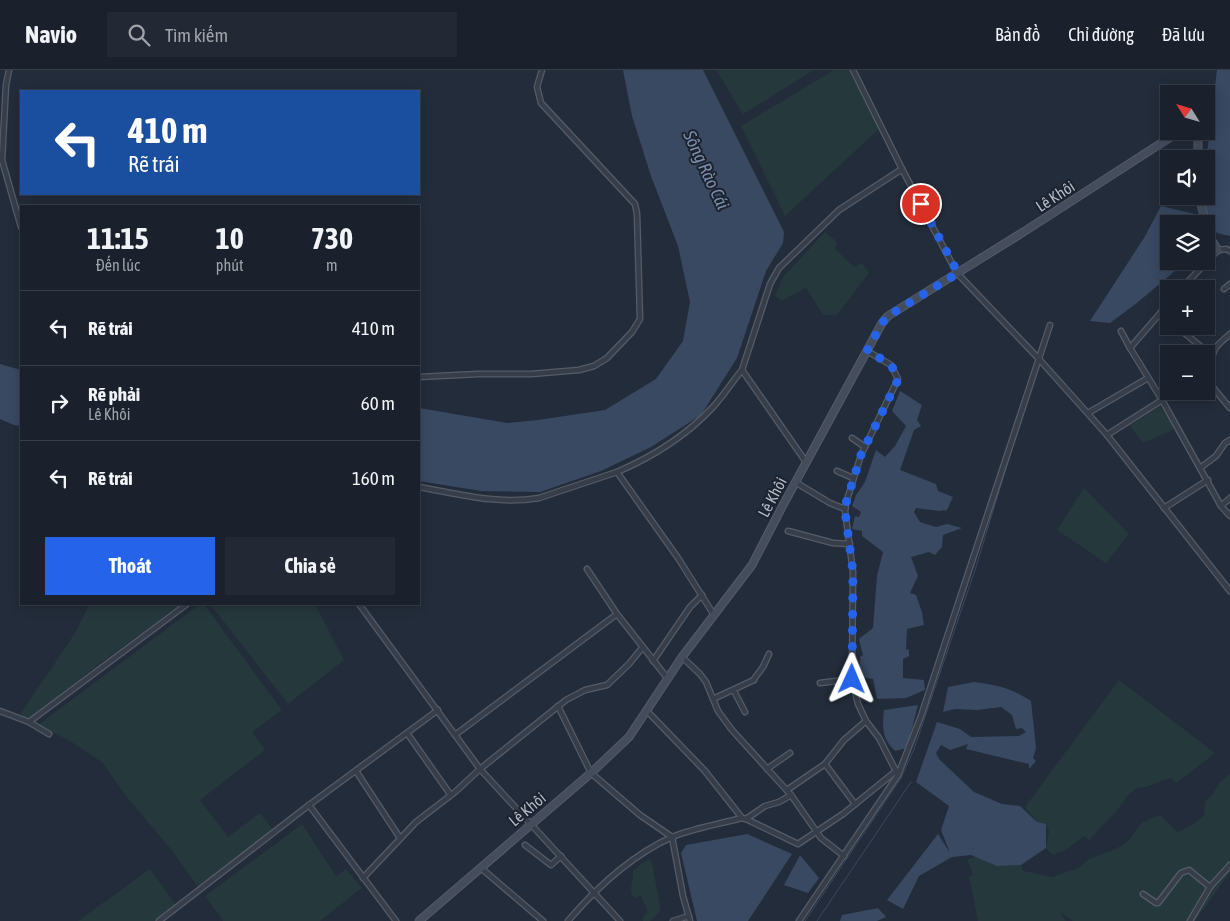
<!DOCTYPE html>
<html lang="vi">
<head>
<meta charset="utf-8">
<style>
	body { margin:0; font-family:"Asap Condensed",sans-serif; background:#232934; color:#f1f3f6; height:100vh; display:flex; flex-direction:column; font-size:19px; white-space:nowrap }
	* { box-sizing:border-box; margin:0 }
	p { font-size:16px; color:#9fa3a9 }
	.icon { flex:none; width:28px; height:28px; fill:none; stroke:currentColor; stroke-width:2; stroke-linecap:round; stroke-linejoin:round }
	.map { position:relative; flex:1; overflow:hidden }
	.sheet { position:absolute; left:20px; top:135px; width:400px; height:400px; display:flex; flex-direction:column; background:#1a212c; border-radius:0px; box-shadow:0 2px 12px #0003,0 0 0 1px #383e48 }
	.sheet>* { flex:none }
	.guide { position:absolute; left:20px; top:20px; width:400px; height:105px; border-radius:0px; box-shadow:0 2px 12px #0003,0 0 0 1px #383e48; background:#1a4fa0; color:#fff; overflow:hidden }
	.needle { width:32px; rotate:307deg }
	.controls { position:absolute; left:1160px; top:15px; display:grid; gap:10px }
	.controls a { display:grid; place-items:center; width:55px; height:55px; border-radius:0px; background:#1a212c; box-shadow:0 2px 12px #0003,0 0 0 1px #383e48; font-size:25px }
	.pin { position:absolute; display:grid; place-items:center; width:42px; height:42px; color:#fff; margin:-21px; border:2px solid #fff; border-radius:50%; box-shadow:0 1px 5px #0007 }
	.me { position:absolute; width:55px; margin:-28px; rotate:1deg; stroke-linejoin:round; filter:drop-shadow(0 0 4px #0008) }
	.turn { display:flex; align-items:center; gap:18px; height:105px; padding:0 25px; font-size:22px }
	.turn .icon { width:65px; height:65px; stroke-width:2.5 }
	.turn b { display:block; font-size:35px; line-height:42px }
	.eta { display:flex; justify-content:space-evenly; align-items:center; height:85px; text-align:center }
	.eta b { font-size:30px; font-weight:700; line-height:35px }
	.action { display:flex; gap:10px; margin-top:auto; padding:10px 25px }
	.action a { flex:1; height:58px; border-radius:0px; background:#2563eb; color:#fff; font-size:20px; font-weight:700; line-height:58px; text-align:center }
	.action a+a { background:#232934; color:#f1f3f6 }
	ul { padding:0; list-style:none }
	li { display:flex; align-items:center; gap:15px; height:75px; padding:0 25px; border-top:1px solid #383e48 }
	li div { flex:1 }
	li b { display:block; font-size:19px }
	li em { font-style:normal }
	header { display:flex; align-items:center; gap:30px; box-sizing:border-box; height:70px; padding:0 25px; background:#1a212c; border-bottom:1px solid #383e48 }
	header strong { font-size:24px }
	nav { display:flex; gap:28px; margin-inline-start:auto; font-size:18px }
	.search { width:350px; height:45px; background:#232934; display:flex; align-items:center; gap:12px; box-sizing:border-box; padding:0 18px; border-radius:0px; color:#9fa3a9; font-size:19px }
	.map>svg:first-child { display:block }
</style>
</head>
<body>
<header>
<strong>Navio</strong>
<div class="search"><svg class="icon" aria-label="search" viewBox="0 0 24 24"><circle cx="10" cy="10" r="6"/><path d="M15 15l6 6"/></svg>Tìm kiếm</div>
<nav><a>Bản đồ</a><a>Chỉ đường</a><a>Đã lưu</a></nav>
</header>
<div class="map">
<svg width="1230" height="851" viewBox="0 0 1230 851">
	<rect width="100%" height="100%" fill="#232c3a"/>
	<g fill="#25383b">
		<polygon points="716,0 814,0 743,44"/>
		<polygon points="834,0 849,0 879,59 785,146 741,56"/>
		<polygon points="825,162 837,172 835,179 854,197 862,193 869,203 837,245 823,245 806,218 781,231 775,226 783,207"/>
		<polygon points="1160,336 1175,359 1143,373 1130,356"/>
		<polygon points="1084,418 1129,464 1106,493 1057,460"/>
		<polygon points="90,534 181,534 99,594 28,650 19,646 75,563"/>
		<polygon points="200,534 204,534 282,640 252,662 265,680 200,730 228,767 260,743 274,761 199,818 169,777 125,725 103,693 70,671 38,655"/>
		<polygon points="210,534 315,534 344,590 288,634"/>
		<polygon points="1119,610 1215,683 1177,713 1170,708 1146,717 1137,718 1127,726 1116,742 1089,770 1084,766 1066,780 1053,785 1046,778 1049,761 1046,754 1040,755 1025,737"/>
		<path d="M1230 704V803L1195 851H1073L1060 842 1066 851H978L969 807 973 805 967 789 980 786 997 796 1021 795 1024 801 1052 807 1078 798 1089 789 1116 779 1130 769 1141 753 1156 746H1161L1177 762C1188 758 1196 753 1204 745L1205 732 1212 725 1220 712Z"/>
		<polygon points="302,754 336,806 346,799 362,818 320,851 223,851 205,826"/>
		<path d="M650 789 652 793 661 841 650 851H643V847L647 842 646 835 644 834 641 825 636 828 632 826C629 817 634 810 633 801L641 794Z"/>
		<polygon points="150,799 176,835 154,851 78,851"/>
	</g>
	<g fill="#394962">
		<polygon points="623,0 703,0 784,162 783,173 766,201 737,288 701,345 651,377 601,401 540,422 481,421 419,411 419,338 507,353 538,350 605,340 656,309 683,271 690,232 678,176 651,106 632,46"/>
		<path d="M1217 0H1230V166C1225 165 1218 164 1214 161 1206 155 1202 135 1203 126H1206V91Z"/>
		<polygon points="1161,136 1195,144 1196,154 1169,154 1169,191 1187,191 1138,232 1110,253 1090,251 1144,168"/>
		<polygon points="0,294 21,300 21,356 14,355 0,349"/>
		<polygon points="900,321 922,335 917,350 921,356 914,360 900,400 936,414 938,421 953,427 947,440 939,441 916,438 914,442 920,452 936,457 947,454 962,458 943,465 942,477 935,485 929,482 911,487 918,506 910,523 916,525 922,542 924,555 907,559 906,579 909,580 909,586 903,589 903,608 924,610 925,620 906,628 877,629 873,609 859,607 860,587 863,585 859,569 873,558 877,506 883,482 862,466 862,461 852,459 855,446 859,447 861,442 852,436 856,425 865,412 876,380 885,387 895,376 906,356 892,341"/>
		<path d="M974 612C1000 616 1009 617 1031 631L1036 678 1033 688 1036 691 1029 699V694L966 679 968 674 950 680 941 675 936 683 939 689 974 722 1002 734 1020 736 1037 752 1046 754V778L1021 795 997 796 971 785 952 787 919 806 903 839 887 830 938 764 950 783 941 760 949 736 916 712 937 652 960 659 971 667 1019 666 1026 662 1022 658 1016 659 1012 645 1001 637 977 640 955 639 943 642 948 617Z"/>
		<path d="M918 635 907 678 895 681C882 668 882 658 884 640Z"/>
		<polygon points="747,764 792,784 748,851 697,851 681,783 686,775"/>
		<polygon points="800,785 819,808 808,823 784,815"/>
		<polygon points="878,838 886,847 877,851 840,851 842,845"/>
	</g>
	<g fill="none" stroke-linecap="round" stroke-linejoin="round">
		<g stroke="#394962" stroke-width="1">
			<polyline points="805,851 901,708 914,679 975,500 1011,382"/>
			<polyline points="817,851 911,712"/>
		</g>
		<defs>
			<g id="street">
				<polyline points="9,0 6,15 2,90 21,157"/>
				<polyline points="853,0 902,99 957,203 1039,289 1107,365"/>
				<polyline points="1181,219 1218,180 1226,179 1230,181"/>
				<polyline points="1224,219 1230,214"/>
				<polyline points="1169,233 1130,278 1162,330 1107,365 1230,521"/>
				<polyline points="1161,242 1169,250"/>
				<polyline points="1176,256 1211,285"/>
				<polyline points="1121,261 1130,278"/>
				<polyline points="867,281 891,295 898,309 861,385 846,433 845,441 853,502 852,609 858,634 866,651 879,668 898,705"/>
				<path d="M1206 301 1212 293C1212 277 1219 274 1230 264"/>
				<polyline points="419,307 478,304 531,304 579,300 594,296 607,288 632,262 640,249 637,144 635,134 541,33 537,17 542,0"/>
				<polyline points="1206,309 1230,338"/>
				<polyline points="1176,321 1162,330 1221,436 1230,446"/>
				<polyline points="1088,343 1148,308"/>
				<polyline points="852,368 865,377"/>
				<polyline points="806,392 742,300 770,214 779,198 839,140 902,99"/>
				<polyline points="1200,398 1216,386 1225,373 1230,370"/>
				<polyline points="837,401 853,408"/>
				<polyline points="795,412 830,433 845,439"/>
				<path d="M419 417C459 424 497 435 539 428L617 402"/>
				<polyline points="1221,436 1230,428"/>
				<polyline points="1164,438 1208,410"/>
				<polyline points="788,461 833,473 850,474"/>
				<polyline points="587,499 617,544 668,609"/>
				<polyline points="359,534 480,699 620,851"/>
				<path d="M714 545 678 488 617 402C652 387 687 365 713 337 724 325 732 312 742 300"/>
				<polyline points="682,587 700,604 706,612 718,641 732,660 791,725 821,768 844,786"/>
				<polyline points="653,591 690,537 702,525"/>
				<polyline points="754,609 763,597 769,584"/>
				<polyline points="820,613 852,609"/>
				<polyline points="734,621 745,642"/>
				<polyline points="713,629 754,610"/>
				<polyline points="558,636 591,703 640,745 672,767 683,826 690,851"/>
				<polyline points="0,641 29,652 187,534"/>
				<polyline points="648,642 705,701 742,748"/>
				<polyline points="29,652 49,664"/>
				<polyline points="407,663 450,724"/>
				<polyline points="455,665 617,544"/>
				<polyline points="825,694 855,734"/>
				<polyline points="767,699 790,683"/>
				<polyline points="356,701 400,768"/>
				<polyline points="787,720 825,694 844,670 866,651"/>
				<polyline points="309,735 396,851"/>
				<polyline points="746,749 798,774 843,744 896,701"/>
				<polyline points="525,775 551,795 561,786"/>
				<polyline points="481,798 543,851"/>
				<polyline points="363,808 416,752 455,722 480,699 566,630 585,620 607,615 629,594 642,578"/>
				<polyline points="1143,824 1156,833 1158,833 1181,803 1189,800 1210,817"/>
				<polyline points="159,851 309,735 438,640"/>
				<path d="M568 851C597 817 630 786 672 767 694 758 719 754 742 748L746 749 765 736 779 732 791 725"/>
				<polyline points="673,851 689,846"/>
				<polyline points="799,851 898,705 921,646 1050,255"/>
				<polyline points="1190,851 1210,817 1230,795"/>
			</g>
			<g id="secondary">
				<polyline points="1198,89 1198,61"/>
				<polyline points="1199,126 1206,154"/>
				<polyline points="1206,156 1210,168 1218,180"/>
				<polyline points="419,851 591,703 629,667 682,587 752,495 782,437 882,253 888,246 1025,161 1180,61"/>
			</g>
		</defs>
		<use href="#street" stroke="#555c68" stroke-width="7"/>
		<use href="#secondary" stroke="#555c68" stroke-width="9"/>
		<use href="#street" stroke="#373e4a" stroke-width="4.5"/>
		<use href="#secondary" stroke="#454d5d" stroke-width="7"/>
	</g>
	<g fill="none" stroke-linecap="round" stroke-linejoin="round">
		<path stroke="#2563eb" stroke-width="9" stroke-dasharray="0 16.2" d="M852 609 853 502 845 441 846 433 861 385 898 310C896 294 879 288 867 281L882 253 888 246 958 203 921 134"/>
	</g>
	<g text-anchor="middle" stroke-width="4" stroke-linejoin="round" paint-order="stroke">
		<g font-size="16" fill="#b2b9c6" stroke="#1c232f">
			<text transform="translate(1055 126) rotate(-33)" y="6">Lê Khôi</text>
			<text transform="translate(772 427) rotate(-62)" y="6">Lê Khôi</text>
			<text transform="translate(527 739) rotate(-40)" y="6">Lê Khôi</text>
		</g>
		<g font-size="18" font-style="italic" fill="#7c8eac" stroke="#1c232f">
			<text transform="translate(706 100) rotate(65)" y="6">Sông Rào Cái</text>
		</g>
	</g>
</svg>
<div class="controls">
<a><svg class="needle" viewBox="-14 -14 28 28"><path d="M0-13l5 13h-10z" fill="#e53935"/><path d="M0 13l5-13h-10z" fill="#9fa3a9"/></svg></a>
<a><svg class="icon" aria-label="sound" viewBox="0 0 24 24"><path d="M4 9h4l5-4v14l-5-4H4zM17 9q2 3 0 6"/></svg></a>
<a><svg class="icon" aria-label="layers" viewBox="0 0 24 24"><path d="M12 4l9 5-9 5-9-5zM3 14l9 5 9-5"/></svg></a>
<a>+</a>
<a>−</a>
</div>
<div class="pin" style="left:921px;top:134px;background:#d93025"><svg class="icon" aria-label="arrive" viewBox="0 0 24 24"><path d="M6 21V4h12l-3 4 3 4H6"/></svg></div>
<svg class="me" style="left:852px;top:609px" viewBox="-20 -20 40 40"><path d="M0-17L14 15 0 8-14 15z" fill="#2563eb" stroke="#fff" stroke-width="4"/></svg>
<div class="guide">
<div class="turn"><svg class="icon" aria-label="left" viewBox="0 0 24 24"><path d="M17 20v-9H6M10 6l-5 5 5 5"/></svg><div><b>410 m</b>Rẽ trái</div></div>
</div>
<section class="sheet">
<div class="eta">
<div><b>11:15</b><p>Đến lúc</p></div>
<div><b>10</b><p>phút</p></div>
<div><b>730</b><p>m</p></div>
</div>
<ul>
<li><svg class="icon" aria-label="left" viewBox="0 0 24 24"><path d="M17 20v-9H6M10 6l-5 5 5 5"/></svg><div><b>Rẽ trái</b></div><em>410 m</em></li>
<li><svg class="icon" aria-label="right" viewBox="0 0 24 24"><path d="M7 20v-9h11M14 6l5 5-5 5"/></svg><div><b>Rẽ phải</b><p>Lê Khôi</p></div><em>60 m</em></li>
<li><svg class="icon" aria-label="left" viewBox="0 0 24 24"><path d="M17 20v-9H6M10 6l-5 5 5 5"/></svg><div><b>Rẽ trái</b></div><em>160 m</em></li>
</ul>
<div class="action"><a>Thoát</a><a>Chia sẻ</a></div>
</section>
</div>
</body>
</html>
